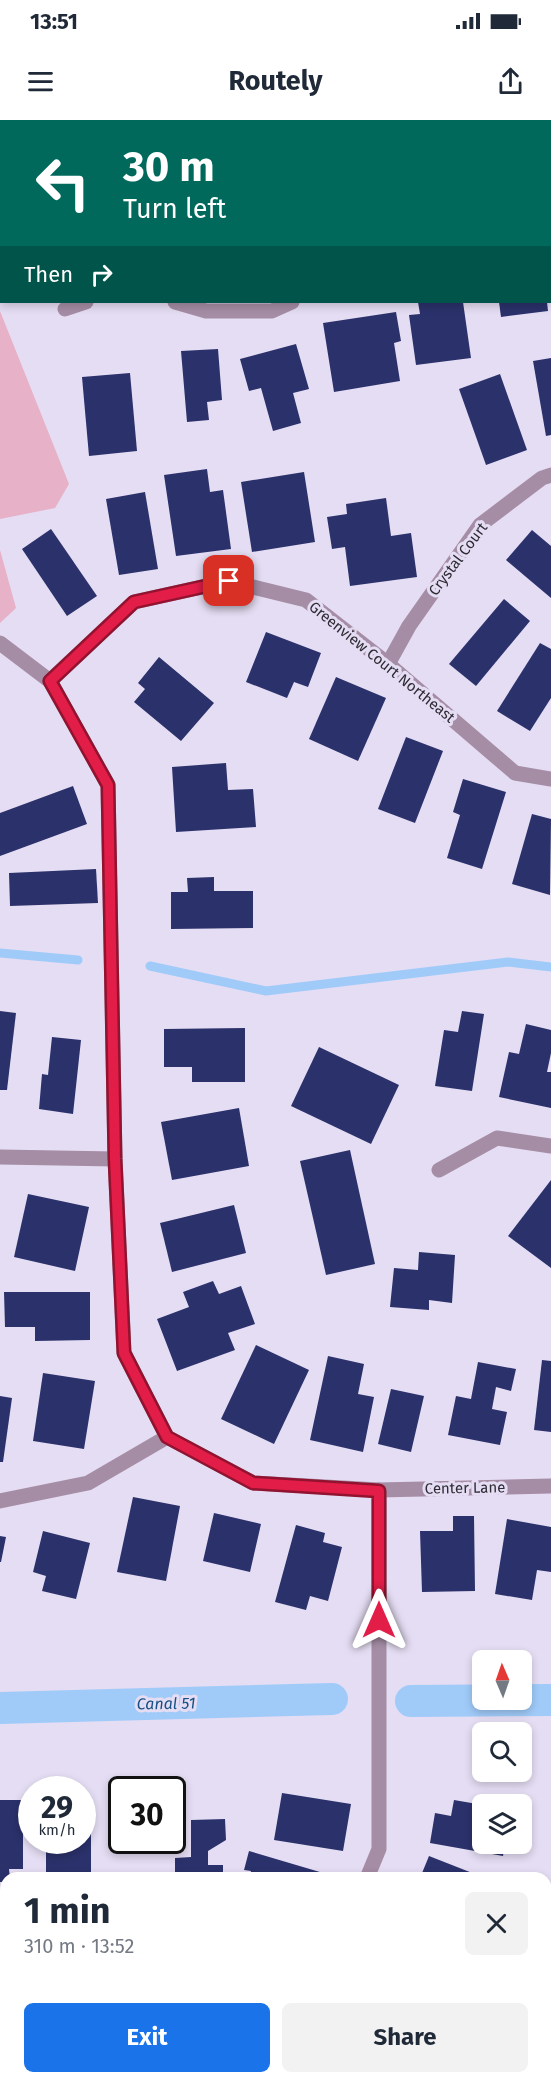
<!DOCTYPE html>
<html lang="en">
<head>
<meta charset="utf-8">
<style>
	body { margin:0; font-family:"Fira Sans",sans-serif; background:#f2f2f3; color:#1f2937; height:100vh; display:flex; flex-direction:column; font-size:22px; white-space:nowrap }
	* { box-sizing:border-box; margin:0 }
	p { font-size:20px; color:#747a83 }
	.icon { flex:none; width:33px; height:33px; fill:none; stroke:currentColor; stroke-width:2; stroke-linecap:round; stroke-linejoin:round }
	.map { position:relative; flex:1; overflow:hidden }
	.panel { position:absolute; left:0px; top:1752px; width:552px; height:212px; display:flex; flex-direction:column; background:#fff; border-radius:18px 18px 0 0; box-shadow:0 3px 9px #0003 }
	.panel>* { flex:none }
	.banner { position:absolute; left:0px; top:0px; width:552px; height:183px; box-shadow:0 3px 9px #0003; background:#00695c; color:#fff; overflow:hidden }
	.needle { width:39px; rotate:358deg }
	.fabs { position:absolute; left:472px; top:1530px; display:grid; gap:12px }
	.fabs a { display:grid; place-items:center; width:60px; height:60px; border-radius:9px; background:#fff; box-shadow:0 3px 9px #0003; font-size:30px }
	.speed { position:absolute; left:18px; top:1656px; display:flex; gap:12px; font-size:30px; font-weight:700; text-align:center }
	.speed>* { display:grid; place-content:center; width:78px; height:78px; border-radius:50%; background:#fff; box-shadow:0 3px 9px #0003; line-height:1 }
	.speed small { font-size:15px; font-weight:400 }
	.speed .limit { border:3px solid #111; border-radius:9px; background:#fff; color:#111 }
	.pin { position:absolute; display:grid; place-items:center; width:51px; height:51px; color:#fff; margin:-26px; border-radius:12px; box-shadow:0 3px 9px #0006 }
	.me { position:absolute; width:66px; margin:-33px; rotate:0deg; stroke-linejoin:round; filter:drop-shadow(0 0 4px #0008) }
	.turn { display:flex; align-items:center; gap:21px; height:126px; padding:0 24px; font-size:27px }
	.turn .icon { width:78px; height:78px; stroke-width:2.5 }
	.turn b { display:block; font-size:42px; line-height:51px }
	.then { display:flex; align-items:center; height:57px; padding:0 24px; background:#0003; gap:12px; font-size:22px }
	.round { display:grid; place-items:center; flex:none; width:63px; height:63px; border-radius:9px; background:#f2f2f3 }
	.head { display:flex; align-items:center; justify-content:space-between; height:102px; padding:0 24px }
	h1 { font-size:36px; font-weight:700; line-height:45px }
	.primary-button { display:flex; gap:12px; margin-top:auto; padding:12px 24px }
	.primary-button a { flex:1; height:69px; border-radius:9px; background:#1a73e8; color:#fff; font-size:24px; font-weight:700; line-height:69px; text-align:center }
	.primary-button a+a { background:#f2f2f3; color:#1f2937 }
	.status { display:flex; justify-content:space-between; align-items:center; height:42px; padding:0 30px; background:#fff; direction:ltr }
	.status svg { height:16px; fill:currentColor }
	header { display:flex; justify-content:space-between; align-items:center; height:78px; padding:0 24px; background:#fff; font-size:27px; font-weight:700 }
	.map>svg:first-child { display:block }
</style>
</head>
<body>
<div class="status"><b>13:51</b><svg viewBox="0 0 49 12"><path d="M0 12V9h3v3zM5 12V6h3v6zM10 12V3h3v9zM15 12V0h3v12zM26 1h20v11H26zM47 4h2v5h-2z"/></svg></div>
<header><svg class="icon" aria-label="menu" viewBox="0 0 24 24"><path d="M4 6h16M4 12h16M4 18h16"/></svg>Routely<svg class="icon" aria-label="share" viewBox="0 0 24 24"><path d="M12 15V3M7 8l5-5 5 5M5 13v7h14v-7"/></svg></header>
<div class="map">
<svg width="551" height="1963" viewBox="0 0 551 1963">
	<rect width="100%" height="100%" fill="#e5ddf3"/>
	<g fill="#e7b1c7">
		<polygon points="0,0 195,0 2,2 1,102"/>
		<polygon points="0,191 69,364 55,388 0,399"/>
		<polygon points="0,430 16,488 0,503"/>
	</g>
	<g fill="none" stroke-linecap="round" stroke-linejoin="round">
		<g stroke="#a0cbf9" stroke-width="9">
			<polyline points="0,833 78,840"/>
			<polyline points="150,846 266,871 508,842 551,847"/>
		</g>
		<g stroke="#a0cbf9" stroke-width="32">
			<polyline points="411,1581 551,1580"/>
			<polyline points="0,1588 332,1579"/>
		</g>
	</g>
	<g fill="#2b316b">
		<polygon points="418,182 463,182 471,238 416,245 409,195 420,194"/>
		<polygon points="499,182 547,182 548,191 501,197"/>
		<polygon points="396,192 401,221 394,223 400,261 334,272 323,203"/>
		<polygon points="296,224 309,269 293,273 301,303 273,311 261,268 249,271 240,239"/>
		<polygon points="218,229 222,280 207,282 209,300 187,302 181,231"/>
		<polygon points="551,238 551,315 546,316 533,241"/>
		<polygon points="130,253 137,331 89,336 82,257"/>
		<polygon points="500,254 527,330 486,345 459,269"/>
		<polygon points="207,349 210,372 223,370 231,429 176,436 164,355"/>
		<polygon points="304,352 315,422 252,432 241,362"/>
		<polygon points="145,372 158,449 119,455 106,379"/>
		<polygon points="386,378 391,416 411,413 417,457 350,466 345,427 332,429 327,397 347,394 346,384"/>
		<polygon points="51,409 97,476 67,496 22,429"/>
		<polygon points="532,410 551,426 551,478 506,440"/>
		<polygon points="504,479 530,501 476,566 449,544"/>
		<polygon points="266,512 321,533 308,567 294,562 287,578 246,562"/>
		<polygon points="540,523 551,529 551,578 530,611 497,591"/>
		<polygon points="159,537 214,583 181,621 134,582 145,569 138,563"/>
		<polygon points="336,557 386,578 358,641 309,619"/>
		<polygon points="406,617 443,631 415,703 378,689"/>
		<polygon points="226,643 228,670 253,669 256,707 176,712 172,647"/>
		<polygon points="463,659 506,672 482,749 447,738 460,695 453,692"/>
		<polygon points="73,666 87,704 0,736 0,693"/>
		<polygon points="532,694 551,699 550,775 512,764"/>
		<polygon points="96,749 98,783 10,786 9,753"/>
		<polygon points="214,757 214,771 253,771 253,808 171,809 171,772 188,772 187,758"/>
		<polygon points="0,891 16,893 7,970 0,970"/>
		<polygon points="462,891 484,894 472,971 435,966 444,910 458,912"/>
		<polygon points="526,904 551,910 551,933 547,952 551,952 551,988 499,977 509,932 519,934"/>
		<polygon points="245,908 245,962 192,962 192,947 164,947 164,909"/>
		<polygon points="52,917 81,920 73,994 39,989 42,954 48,955"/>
		<polygon points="319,927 399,965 371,1024 291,986"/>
		<polygon points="239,988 249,1046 172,1060 161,1002"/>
		<polygon points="350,1030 375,1144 326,1155 300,1041"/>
		<polygon points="551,1060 551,1148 508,1116"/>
		<polygon points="28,1074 89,1087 75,1151 14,1137"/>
		<polygon points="234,1085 246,1133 172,1152 160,1103"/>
		<polygon points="419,1132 455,1135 452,1183 429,1180 429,1190 390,1187 394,1148 418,1150"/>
		<polygon points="213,1161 219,1174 241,1166 255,1204 228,1213 235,1230 177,1251 157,1199 189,1187 183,1172"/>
		<polygon points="4,1172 90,1172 90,1220 35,1221 35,1207 5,1207"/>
		<polygon points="256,1225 309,1250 274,1324 221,1299"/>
		<polygon points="328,1236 364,1244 358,1274 374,1277 363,1332 310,1320"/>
		<polygon points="542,1240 551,1241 551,1312 534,1310"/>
		<polygon points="478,1242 516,1249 511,1271 496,1267 492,1289 507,1292 500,1325 448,1315 456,1276 471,1279"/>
		<polygon points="43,1253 95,1261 84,1329 33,1321"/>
		<polygon points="391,1269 424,1276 411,1332 378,1324"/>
		<polygon points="0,1276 12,1278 3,1342 0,1342"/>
		<polygon points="133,1377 180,1386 166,1461 117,1452"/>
		<polygon points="214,1393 261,1404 250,1452 203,1441"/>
		<polygon points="453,1396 474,1396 475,1471 422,1472 420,1411 453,1411"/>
		<polygon points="507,1399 551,1407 551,1452 537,1450 532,1480 495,1474"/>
		<polygon points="296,1405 325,1413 323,1422 342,1427 328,1481 310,1476 306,1490 275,1482"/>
		<polygon points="43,1411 90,1423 76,1479 42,1471 46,1456 33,1452"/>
		<polygon points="0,1416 6,1417 1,1442 0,1442"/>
		<polygon points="282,1673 351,1684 343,1731 274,1720"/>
		<polygon points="0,1680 23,1680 23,1749 9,1749 10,1758 6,1758 6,1762 0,1762"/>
		<polygon points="454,1680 483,1685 481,1701 483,1701 483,1724 505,1724 503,1736 430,1723 435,1693 451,1696"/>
		<polygon points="225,1699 226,1720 208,1731 208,1745 223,1745 223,1758 175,1758 175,1738 191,1737 191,1700"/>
		<polygon points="91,1703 91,1758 57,1758 57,1755 46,1755 46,1727 57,1727 57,1720 82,1720 82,1704"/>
		<polygon points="249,1731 330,1755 329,1758 249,1758 251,1751 244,1750"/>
		<polygon points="429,1736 485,1758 420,1758"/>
		<polygon points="551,1763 551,1808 546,1805 546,1770"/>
		<polygon points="546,1827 551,1831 551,1879 546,1876"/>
		<polygon points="546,1912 551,1916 551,1947 546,1953"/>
		<polygon points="0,1939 6,1941 6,1958 39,1958 38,1963 0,1963"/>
		<polygon points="83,1958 120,1958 117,1963 95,1963"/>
		<polygon points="211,1958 250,1958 248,1963 227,1963"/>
		<polygon points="458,1958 491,1958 495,1963 452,1963"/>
	</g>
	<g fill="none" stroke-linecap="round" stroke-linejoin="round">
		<g stroke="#a58da5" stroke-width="15">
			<polyline points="550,56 551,55"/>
			<polyline points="175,182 206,191 272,191 292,182"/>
			<polyline points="65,189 86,182"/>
			<polyline points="0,523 50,561 108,665 115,1039 124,1233 167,1317 253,1363 379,1370 551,1366"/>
			<polyline points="388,544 409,506 480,405 542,358 551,355"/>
			<polyline points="50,561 134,482 229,461 306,480 388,544 515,653 551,659"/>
			<polyline points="0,1037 115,1039"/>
			<polyline points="439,1050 497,1018 551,1026"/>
			<polyline points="0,1381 88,1363 167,1317"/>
			<polyline points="367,1758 379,1729 379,1370"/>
			<polyline points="3,1871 6,1866"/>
			<polyline points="289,1963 291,1958"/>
		</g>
	</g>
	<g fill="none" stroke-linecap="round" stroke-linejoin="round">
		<defs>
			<polyline id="route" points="229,461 134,482 50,561 108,665 115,1039 124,1233 167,1317 253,1363 379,1371 379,1500"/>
		</defs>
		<use href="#route" stroke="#92132f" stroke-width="15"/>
		<use href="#route" stroke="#e11d48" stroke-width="10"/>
	</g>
	<g text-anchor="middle" stroke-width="6" stroke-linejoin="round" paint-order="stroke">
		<g font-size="15" fill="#2e2b34" stroke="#e5ddf3">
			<text transform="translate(458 439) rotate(-53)" y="5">Crystal Court</text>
			<text transform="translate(382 542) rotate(39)" y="5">Greenview Court Northeast</text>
			<text transform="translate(465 1368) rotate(-1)" y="5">Center Lane</text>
		</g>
		<g font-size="16" font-style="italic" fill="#175084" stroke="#e5ddf3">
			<text transform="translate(166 1583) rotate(-1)" y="6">Canal 51</text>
		</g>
	</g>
</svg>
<div class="fabs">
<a><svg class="needle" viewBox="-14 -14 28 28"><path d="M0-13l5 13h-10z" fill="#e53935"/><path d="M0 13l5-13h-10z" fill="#747a83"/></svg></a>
<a><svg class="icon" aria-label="search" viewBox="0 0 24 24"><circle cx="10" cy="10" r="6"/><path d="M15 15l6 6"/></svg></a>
<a><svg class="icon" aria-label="layers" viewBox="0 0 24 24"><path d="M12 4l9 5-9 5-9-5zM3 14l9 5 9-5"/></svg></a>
</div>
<div class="speed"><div>29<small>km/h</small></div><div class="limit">30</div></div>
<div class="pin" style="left:229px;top:461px;background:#d93025"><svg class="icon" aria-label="arrive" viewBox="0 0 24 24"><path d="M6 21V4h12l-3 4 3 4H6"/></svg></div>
<svg class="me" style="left:379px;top:1500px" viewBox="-20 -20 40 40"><path d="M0-17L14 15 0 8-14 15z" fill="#e11d48" stroke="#fff" stroke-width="4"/></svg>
<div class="banner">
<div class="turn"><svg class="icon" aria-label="left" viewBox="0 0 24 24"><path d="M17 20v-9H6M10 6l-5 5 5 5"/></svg><div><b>30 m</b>Turn left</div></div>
<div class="then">Then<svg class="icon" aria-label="right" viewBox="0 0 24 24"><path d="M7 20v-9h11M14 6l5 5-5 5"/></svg></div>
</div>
<section class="panel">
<div class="head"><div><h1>1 min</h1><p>310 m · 13:52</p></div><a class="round"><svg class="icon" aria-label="close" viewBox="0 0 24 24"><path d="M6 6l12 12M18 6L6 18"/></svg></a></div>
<div class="primary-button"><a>Exit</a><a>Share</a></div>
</section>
</div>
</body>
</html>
